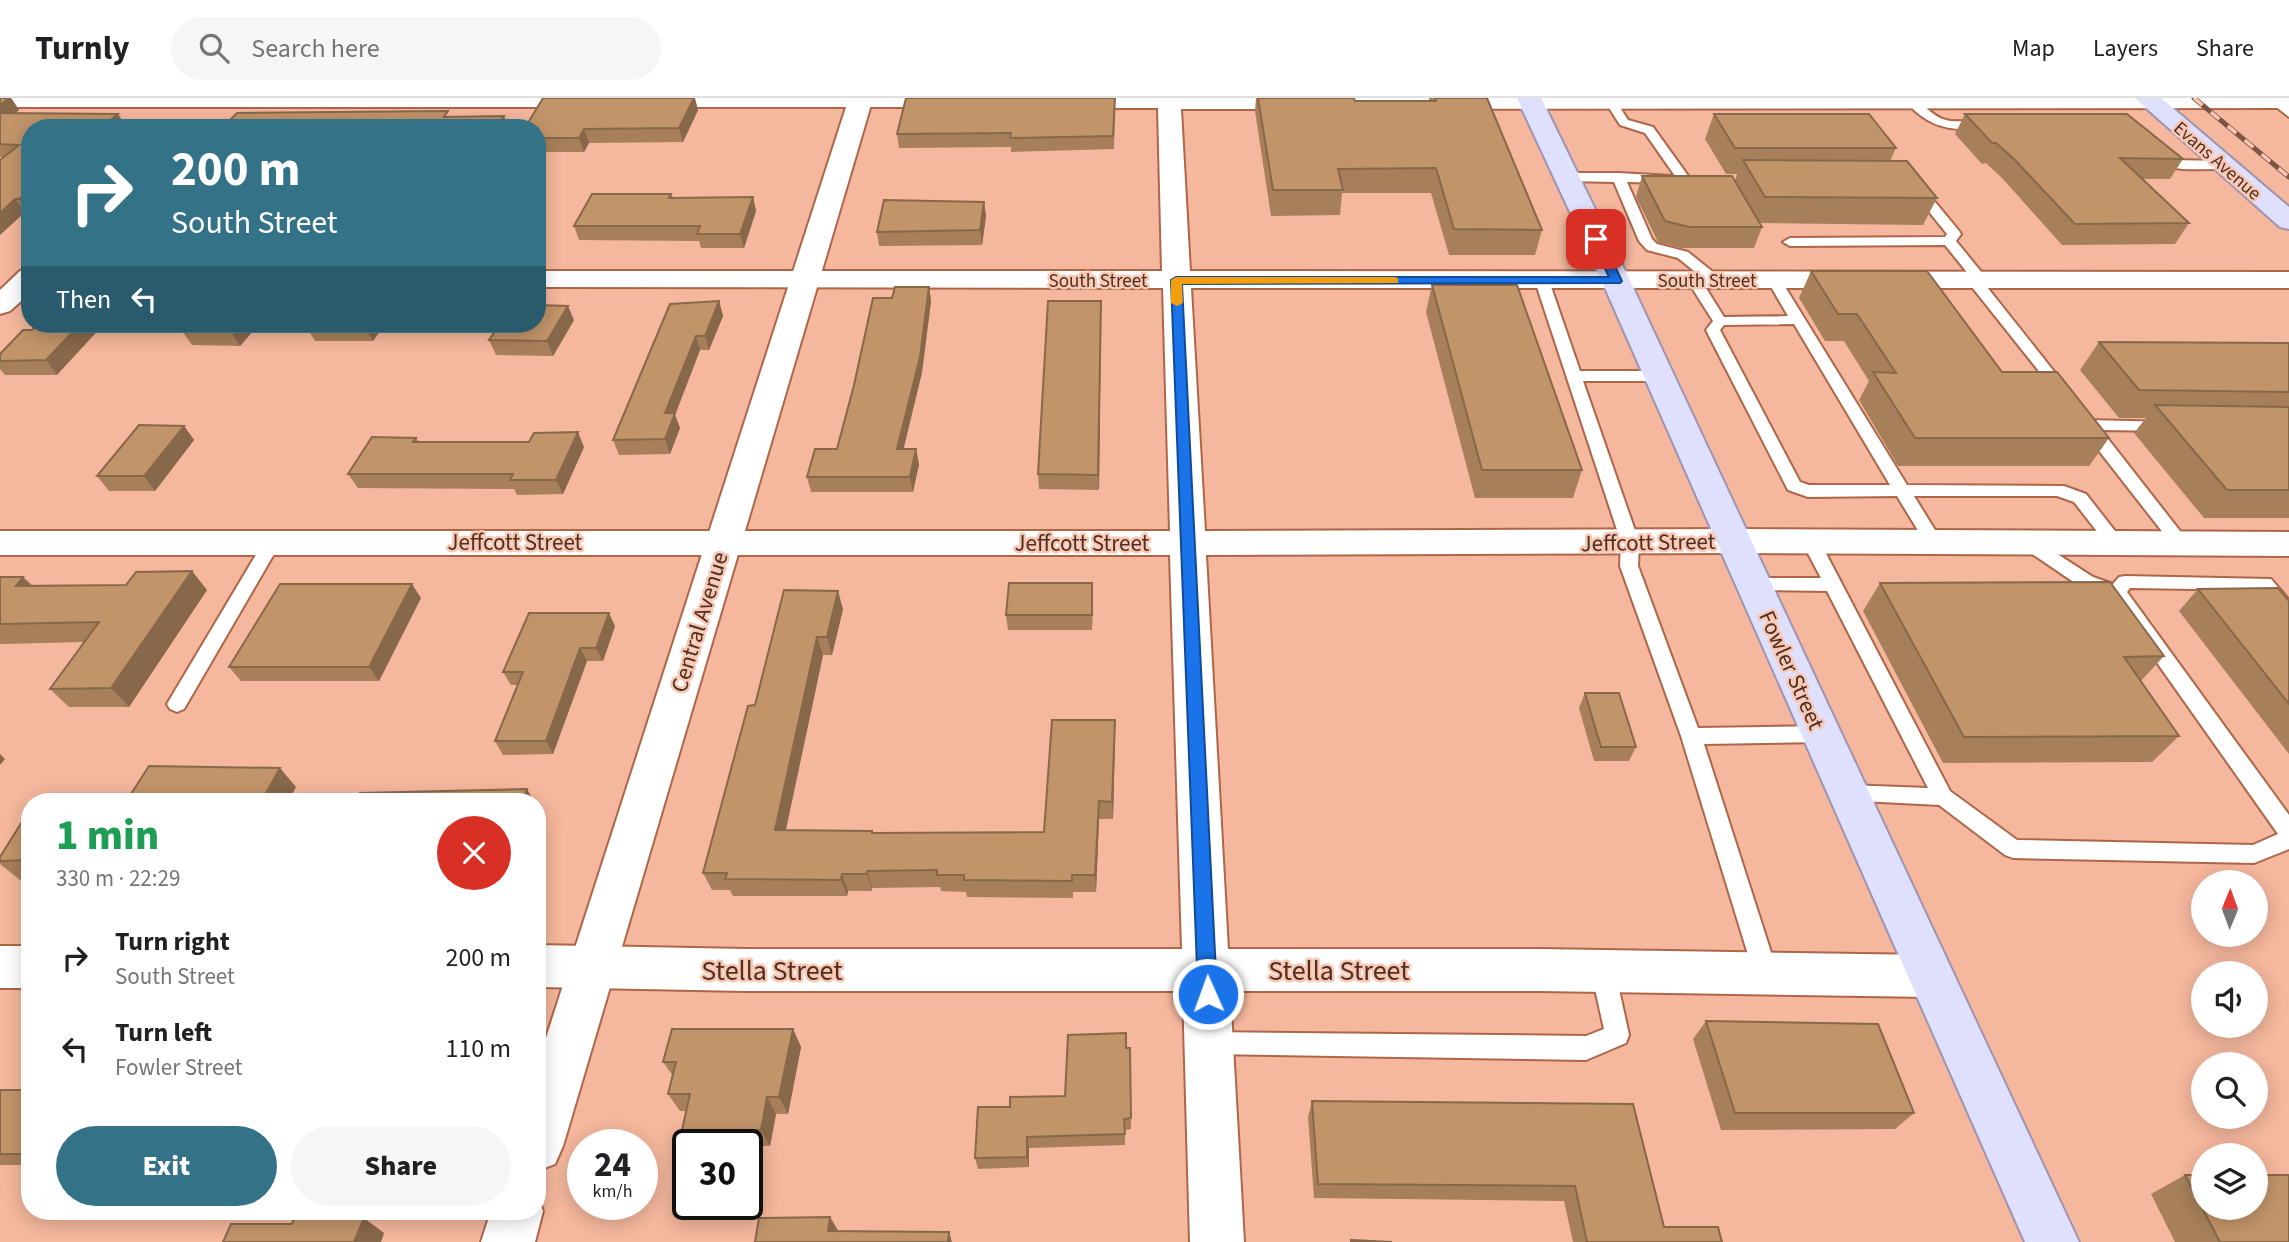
<!DOCTYPE html>
<html lang="en">
<head>
<meta charset="utf-8">
<style>
	body { margin:0; font-family:"Source Sans 3",sans-serif; background:#f6f6f6; color:#202124; height:100vh; display:flex; flex-direction:column; font-size:26px; white-space:nowrap }
	* { box-sizing:border-box; margin:0 }
	p { font-size:23px; color:#757577 }
	.icon { flex:none; width:38px; height:38px; fill:none; stroke:currentColor; stroke-width:2; stroke-linecap:round; stroke-linejoin:round }
	.map { position:relative; flex:1; overflow:hidden }
	.panel { position:absolute; left:21px; top:695px; width:525px; height:427px; display:flex; flex-direction:column; background:#fff; border-radius:28px; box-shadow:0 4px 18px #0003 }
	.panel>* { flex:none }
	.banner { position:absolute; left:21px; top:21px; width:525px; height:214px; border-radius:28px; box-shadow:0 4px 18px #0003; background:#347288; color:#fff; overflow:hidden }
	.needle { width:46px; rotate:1deg }
	.buttons { position:absolute; left:2191px; top:772px; display:grid; gap:14px }
	.buttons a { display:grid; place-items:center; width:77px; height:77px; border-radius:50%; background:#fff; box-shadow:0 4px 18px #0003; font-size:35px }
	.speed { position:absolute; left:567px; top:1031px; display:flex; gap:14px; font-size:35px; font-weight:700; text-align:center }
	.speed>* { display:grid; place-content:center; width:91px; height:91px; border-radius:50%; background:#fff; box-shadow:0 4px 18px #0003; line-height:1 }
	.speed small { font-size:18px; font-weight:400 }
	.speed .limit { border:4px solid #111; border-radius:10px; background:#fff; color:#111 }
	.pin { position:absolute; display:grid; place-items:center; width:60px; height:60px; color:#fff; margin:-30px; border-radius:14px; box-shadow:0 4px 10px #0006 }
	.me { position:absolute; width:77px; margin:-38px; rotate:358deg; stroke-linejoin:round; filter:drop-shadow(0 0 5px #0008) }
	.turn { display:flex; align-items:center; gap:24px; height:147px; padding:0 35px; font-size:32px }
	.turn .icon { width:91px; height:91px; stroke-width:2.5 }
	.turn b { display:block; font-size:49px; line-height:60px }
	.then { display:flex; align-items:center; height:66px; padding:0 35px; background:#0003; gap:14px; font-size:26px }
	.round { display:grid; place-items:center; flex:none; width:74px; height:74px; border-radius:37px; background:#f6f6f6 }
	.head { display:flex; align-items:center; justify-content:space-between; height:119px; padding:0 35px }
	h1 { font-size:42px; font-weight:800; line-height:52px; color:#1e9e55 }
	.primary-button { display:flex; gap:14px; margin-top:auto; padding:14px 35px }
	.primary-button a { flex:1; height:80px; border-radius:42px; background:#347288; color:#fff; font-size:28px; font-weight:800; line-height:80px; text-align:center }
	.primary-button a+a { background:#f6f6f6; color:#202124 }
	ul { padding:0; list-style:none }
	li { display:flex; align-items:center; gap:21px; height:91px; padding:0 35px }
	li div { flex:1 }
	li b { display:block; font-size:26px }
	li em { font-style:normal }
	header { display:flex; align-items:center; gap:42px; box-sizing:border-box; height:98px; padding:0 35px; background:#fff; border-bottom:2px solid #e0e0e0 }
	header strong { font-size:33px }
	nav { display:flex; gap:38px; margin-inline-start:auto; font-size:24px }
	.search { width:490px; height:63px; background:#f6f6f6; display:flex; align-items:center; gap:18px; box-sizing:border-box; padding:0 24px; border-radius:38px; color:#757577; font-size:26px }
	.map>svg:first-child { display:block }
</style>
</head>
<body>
<header>
<strong>Turnly</strong>
<div class="search"><svg class="icon" aria-label="search" viewBox="0 0 24 24"><circle cx="10" cy="10" r="6"/><path d="M15 15l6 6"/></svg>Search here</div>
<nav><a>Map</a><a>Layers</a><a>Share</a></nav>
</header>
<div class="map">
<svg width="2289" height="1144" viewBox="0 0 2289 1144">
	<rect width="100%" height="100%" fill="#f5b79d"/>
	<g fill="none" stroke-linecap="round" stroke-linejoin="round">
		<defs>
			<g id="service">
				<path d="M1912 0C1924 5 1932 19 1946 22 1960 26 1980 19 1991 27 1985 32 1978 31 1969 31 1943 32 1926 25 1908 6L1906 4Z"/>
				<polygon points="2265,0 2278,0 2289,9 2289,19"/>
				<polygon points="1608,3 1616,3 1628,22 1653,29 1691,82 1690,85 1680,85 1645,35 1620,27 1606,5"/>
				<path d="M2157 56 2172 62 2225 63 2231 67 2225 71C2202 70 2169 76 2151 60Z"/>
				<polygon points="1618,75 1672,78 1672,84 1667,85 1627,84 1652,141 1657,146 1688,154 1719,179 1719,185 1709,185 1678,160 1647,152 1639,143 1614,84 1567,83 1561,79 1567,75"/>
				<polygon points="1916,86 1921,87 1959,133 1961,136 1956,143 1987,181 1983,184 2067,290 2070,293 2067,296 2057,296 1968,184 1966,181 1970,178 1945,147 1790,148 1783,144 1790,140 1945,139 1947,136 1910,90"/>
				<path d="M1694 178 1699 179 1724 219 1788 218 1767 182 1774 178 1779 179 1907 387 2064 388 2086 396 2122 442 2125 446 2122 450H2110L2074 404 2057 398H1914L1943 445 1934 451 1928 449 1897 398 1808 399 1788 392 1706 232 1713 223 1687 182ZM1794 226 1890 387H1809L1800 384 1720 232 1724 227Z"/>
				<polygon points="1542,179 1549,183 1580,273 1659,273 1667,278 1659,283 1583,283 1639,444 1638,468 1698,630 1821,628 1828,630 1831,636 1828,642 1821,644 1704,646 1778,876 1774,884 1766,887 1758,884 1754,876 1681,638 1620,468 1621,444 1535,183"/>
				<polygon points="2088,322 2170,324 2172,328 2164,333 2101,332 2187,442 2190,446 2187,450 2175,450 2082,331 2080,327 2082,323"/>
				<polygon points="272,438 281,444 184,611 177,614 170,611 167,606 170,601 266,440"/>
				<polygon points="1811,438 1820,444 1950,693 2017,742 2253,747 2278,736 2110,498 2081,489 2022,449 2019,445 2022,441 2034,441 2093,479 2113,486 2119,479 2125,478 2271,481 2289,502 2289,522 2282,520 2260,492 2130,490 2127,494 2289,717 2289,751 2254,765 2013,760 2005,757 1939,707 1841,702 1838,696 1841,690 1848,687 1928,690 1827,493 1753,492 1747,491 1744,486 1747,481 1753,480 1821,480 1802,444"/>
				<polygon points="1603,862 1611,866 1615,873 1629,937 1626,945 1586,962 1209,956 1200,953 1197,945 1200,937 1209,934 1586,938 1604,931 1591,873 1595,866"/>
			</g>
			<g id="minor">
				<polygon points="0,0 967,0 969,2 965,7 957,9 0,9"/>
				<polygon points="1053,0 2289,0 2289,10 1181,11 1190,173 2289,174 2289,190 1191,190 1205,433 1734,431 2289,434 2289,458 1734,455 1206,457 1228,851 1539,851 1930,857 1946,863 1953,878 1946,893 1930,899 1539,893 1230,893 1244,1144 1190,1144 1183,893 746,893 537,889 537,847 746,851 1182,851 1170,457 0,457 0,433 1170,433 1163,190 537,189 537,173 1162,173 1158,10 1063,10 1055,8 1051,3"/>
				<polygon points="30,171 30,195 10,213 0,216 0,192 20,173"/>
				<rect x="0" y="848" width="30" height="42"/>
			</g>
			<g id="tertiary">
				<polygon points="849,0 873,0 563,1048 555,1066 537,1073 537,968"/>
				<polygon points="537,1098 543,1113 535,1144 481,1144 491,1113 537,1113"/>
			</g>
			<g id="primary">
				<polygon points="1517,0 1541,0 1630,183 2079,1144 2025,1144 1602,183"/>
				<polygon points="2135,0 2161,0 2289,109 2289,131 2280,129"/>
			</g>
		</defs>
		<use href="#service" stroke="#ad6648" stroke-width="4"/>
		<use href="#minor" stroke="#ad6648" stroke-width="4"/>
		<use href="#tertiary" stroke="#ad6648" stroke-width="4"/>
		<use href="#primary" stroke="#9f94b0" stroke-width="4"/>
		<use href="#service" fill="#fff" fill-rule="evenodd"/>
		<use href="#minor" fill="#fff" fill-rule="evenodd"/>
		<use href="#tertiary" fill="#fff" fill-rule="evenodd"/>
		<use href="#primary" fill="#dfe0fd" fill-rule="evenodd"/>
		<defs>
			<polyline id="rail" points="2194,0 2289,79"/>
		</defs>
		<use href="#rail" stroke="#7d5545" stroke-width="5"/>
		<use href="#rail" stroke="#f8c8b5" stroke-width="3.5" stroke-dasharray="11" stroke-linecap="butt"/>
	</g>
	<g fill="#a77f5a">
		<polygon points="0,0 11,0 19,12 15,15 126,28 30,30 29,114 25,114 0,137 0,62 4,59 0,59"/>
		<polygon points="1256,0 1354,0 1355,3 1429,3 1429,0 1487,0 1542,132 1535,157 1449,157 1431,95 1342,95 1340,117 1271,118 1255,13"/>
		<polygon points="698,12 683,44 589,45 584,54 537,54 537,30"/>
		<polygon points="1115,13 1114,51 1011,54 1011,49 899,50 897,36"/>
		<polygon points="1714,16 1896,50 1890,63 1937,100 1923,127 1760,125 1762,129 1754,150 1681,150 1658,144 1636,99 1642,78 1735,83 1737,76 1726,76 1705,41"/>
		<polygon points="1965,16 2183,61 2170,81 2142,81 2189,125 2175,146 2062,147 2003,81 1986,65 1982,66 1955,36"/>
		<polygon points="671,96 673,100 753,99 756,113 744,150 701,150 699,143 579,142 574,128"/>
		<polygon points="984,104 986,118 982,147 879,148 877,134"/>
		<polygon points="1811,173 2002,274 2109,340 2089,368 1898,368 1859,302 1869,283 1844,243 1825,243 1799,200"/>
		<polygon points="1432,187 1582,372 1573,400 1475,400 1426,214"/>
		<polygon points="929,189 931,203 922,274 903,351 919,366 913,394 811,394 807,379 837,351 892,200"/>
		<polygon points="719,203 723,218 709,252 700,252 675,317 680,330 670,356 619,357 613,342"/>
		<polygon points="1101,203 1099,392 1039,391 1038,376"/>
		<polygon points="574,222 553,258 496,257 489,242"/>
		<polygon points="259,226 240,248 192,247 182,233"/>
		<polygon points="385,226 373,243 315,243 306,228"/>
		<polygon points="32,232 57,277 5,277 0,271 0,256"/>
		<polygon points="2099,244 2289,245 2289,420 2204,420 2134,335 2146,320 2119,320 2080,272"/>
		<polygon points="184,328 194,342 155,393 109,393 97,378"/>
		<polygon points="416,340 419,344 584,349 563,396 517,397 514,391 358,390 348,376"/>
		<polygon points="0,479 23,479 32,487 207,492 129,609 69,609 50,591 85,544 0,546"/>
		<polygon points="1092,485 1092,532 1008,532 1006,517"/>
		<polygon points="1880,485 2164,558 2141,583 2179,638 2152,664 1943,665 1863,513"/>
		<polygon points="2198,491 2289,503 2289,656 2179,513"/>
		<polygon points="421,500 379,583 241,583 229,569"/>
		<polygon points="843,511 832,557 823,557 786,732 872,733 873,735 1044,734 1115,622 1115,640 1113,721 1099,721 1096,794 1073,794 1073,800 967,799 966,794 941,793 940,789 872,790 872,793 848,793 847,798 733,798 730,792 712,792 703,775 755,607"/>
		<polygon points="615,528 603,563 587,563 553,656 503,657 495,643 517,587 511,587 503,574"/>
		<polygon points="1585,595 1636,649 1629,663 1594,663 1579,610"/>
		<polygon points="30,711 30,781 20,782 0,766 0,759"/>
		<polygon points="1706,923 1914,1015 1895,1031 1721,1032 1693,941"/>
		<polygon points="793,931 801,949 788,1016 776,1016 770,1048 747,1048 747,1046 692,1046 682,1032 686,1013 680,1013 668,996 673,978 663,964"/>
		<polygon points="1126,950 1130,950 1131,1031 1125,1032 1125,1047 1029,1050 1029,1069 978,1071 975,1060 1010,1009 1065,998"/>
		<rect x="0" y="992" width="30" height="75"/>
		<polygon points="1312,1003 1633,1006 1664,1129 1722,1144 1573,1144 1564,1103 1314,1100 1308,1019"/>
		<polygon points="2185,1077 2289,1144 2175,1144 2151,1096"/>
	</g>
	<g fill="#88684a">
		<polygon points="9,0 11,0 19,12 0,27 0,7"/>
		<polygon points="694,0 695,0 698,12 683,44 679,30"/>
		<polygon points="118,16 126,28 124,30 107,30 113,20"/>
		<polygon points="504,18 509,30 497,30"/>
		<polygon points="584,31 589,45 584,54 579,40"/>
		<polygon points="30,92 30,113 29,114 19,101"/>
		<polygon points="753,99 756,113 744,150 740,136"/>
		<polygon points="15,101 25,114 0,137 0,115"/>
		<polygon points="984,104 986,118 982,147 980,132"/>
		<polygon points="929,189 931,203 922,274 900,366 897,351"/>
		<polygon points="719,203 723,218 709,252 705,238"/>
		<polygon points="1101,203 1101,218 1099,392 1098,377"/>
		<polygon points="568,208 574,222 553,258 547,243"/>
		<polygon points="80,226 104,226 57,277 46,262"/>
		<polygon points="237,226 259,226 240,248 231,233"/>
		<polygon points="367,226 385,226 373,243 365,229"/>
		<polygon points="696,238 700,252 675,317 680,330 670,356 665,341 665,315"/>
		<polygon points="184,328 194,342 155,393 144,378"/>
		<polygon points="578,334 584,349 563,396 556,382"/>
		<polygon points="916,351 919,366 913,394 910,379"/>
		<polygon points="192,473 207,492 129,609 111,590"/>
		<polygon points="23,479 41,498 16,488"/>
		<polygon points="1092,485 1093,500 1092,532"/>
		<polygon points="412,486 421,500 379,583 369,569"/>
		<polygon points="838,493 843,511 832,557 827,539"/>
		<polygon points="609,515 615,528 603,563 596,550"/>
		<polygon points="817,539 823,557 782,749 775,732"/>
		<polygon points="580,550 587,563 553,656 546,643"/>
		<polygon points="1115,622 1115,640 1113,721 1112,704"/>
		<polygon points="0,656 5,661 0,667"/>
		<polygon points="280,670 296,689 288,704 261,704"/>
		<polygon points="527,691 534,704 522,704"/>
		<polygon points="1099,703 1099,721 1096,794 1095,777"/>
		<polygon points="867,773 872,790 872,793 867,776"/>
		<polygon points="842,776 848,793 847,798 841,782"/>
		<polygon points="793,931 801,949 788,1016 779,999"/>
		<polygon points="767,999 776,1016 770,1048 761,1032"/>
		<polygon points="1027,1039 1029,1050 1029,1069 1027,1059"/>
		<polygon points="830,1119 839,1134 828,1133"/>
		<polygon points="364,1120 384,1135 381,1144 354,1144"/>
		<polygon points="949,1134 952,1144 948,1144"/>
	</g>
	<g fill="#c29469" stroke="#88684a" stroke-width="2">
		<polygon points="0,0 9,0 0,7"/>
		<polygon points="543,0 694,0 679,30 584,31 579,40 537,40 537,30 525,30"/>
		<polygon points="906,0 1115,0 1113,38 1010,40 1011,35 897,36"/>
		<polygon points="1258,0 1354,0 1355,3 1436,3 1435,0 1487,0 1542,132 1454,131 1436,70 1338,71 1343,92 1273,92"/>
		<polygon points="448,13 444,19 504,18 497,30 222,30 237,15"/>
		<polygon points="0,15 118,16 113,20 118,20 107,30 30,30 30,92 19,101 15,101 0,115 0,62 19,47 0,46"/>
		<polygon points="1714,16 1869,16 1896,50 1735,50"/>
		<polygon points="1965,16 2127,16 2183,61 2120,60 2189,125 2075,126 2014,61 1996,45 1992,45"/>
		<polygon points="1743,62 1907,63 1937,100 1765,99"/>
		<polygon points="1642,78 1732,78 1762,129 1689,129 1665,123"/>
		<polygon points="592,96 671,96 669,100 753,99 740,136 697,136 700,128 574,128"/>
		<polygon points="884,102 984,104 980,132 877,134"/>
		<polygon points="1811,173 1927,173 2002,274 2057,274 2109,340 1915,340 1873,274 1896,275 1857,216 1838,216"/>
		<polygon points="1432,187 1517,187 1582,372 1482,372"/>
		<polygon points="895,189 929,189 920,259 897,351 916,351 910,379 807,379 815,351 837,351 854,287 873,200 892,200"/>
		<polygon points="719,203 705,238 696,238 665,315 675,315 665,341 613,342 670,206"/>
		<polygon points="1048,203 1101,203 1098,377 1038,376"/>
		<polygon points="537,207 568,208 547,243 489,242 500,226 537,226"/>
		<polygon points="38,226 80,226 46,262 0,263 0,256 23,232 32,232"/>
		<polygon points="188,226 237,226 231,233 182,233"/>
		<polygon points="308,226 367,226 365,229 306,228"/>
		<polygon points="2099,244 2289,245 2289,294 2139,292"/>
		<polygon points="2155,307 2289,309 2289,392 2227,392"/>
		<polygon points="139,327 184,328 144,378 97,378"/>
		<polygon points="578,334 556,382 510,382 513,376 348,376 372,339 416,340 413,344 529,344 534,335"/>
		<polygon points="192,473 111,590 50,591 99,524 0,526 0,479 23,479 16,488 126,487 136,474"/>
		<polygon points="2110,484 2164,558 2124,559 2179,638 1964,639 1880,485"/>
		<polygon points="1009,485 1092,485 1092,517 1006,517"/>
		<polygon points="280,486 412,486 369,569 229,569"/>
		<polygon points="2278,490 2289,503 2289,606 2198,491"/>
		<polygon points="784,492 838,493 827,539 817,539 775,732 872,733 872,735 1044,734 1052,622 1115,622 1112,704 1099,703 1095,777 1072,777 1072,783 964,782 964,777 937,777 937,772 867,773 867,776 842,776 841,782 725,781 727,775 703,775 748,608 755,607"/>
		<polygon points="529,515 609,515 596,550 580,550 546,643 495,643 523,574 503,574"/>
		<polygon points="1585,595 1619,595 1636,649 1601,649"/>
		<polygon points="149,668 280,670 261,704 36,704 129,699"/>
		<polygon points="527,691 522,704 356,704 360,695"/>
		<polygon points="30,711 30,762 0,763 0,759"/>
		<polygon points="1706,923 1878,926 1914,1015 1735,1015"/>
		<polygon points="672,931 793,931 779,999 767,999 761,1032 682,1032 690,996 668,996 676,964 663,964"/>
		<polygon points="1126,935 1126,950 1130,950 1131,1020 1124,1021 1125,1036 1027,1039 1027,1059 975,1060 978,1009 1010,1009 1010,999 1065,998 1068,937"/>
		<rect x="0" y="992" width="30" height="64"/>
		<polygon points="1312,1003 1633,1006 1664,1129 1718,1129 1722,1144 1587,1144 1575,1088 1318,1086"/>
		<polygon points="2185,1077 2203,1077 2203,1110 2256,1110 2256,1077 2289,1077 2289,1144 2220,1144"/>
		<polygon points="830,1119 828,1133 949,1134 948,1144 755,1144 759,1120"/>
		<polygon points="294,1120 364,1120 354,1144 223,1144 231,1126 292,1126"/>
		<polygon points="1351,1142 1392,1144 1351,1144"/>
	</g>
	<polygon fill="#1a73e8" stroke="#114b97" stroke-width="2" points="1596,138 1602,141 1622,183 1620,185 1182,186 1217,896 1215,903 1208,905 1201,903 1198,896 1171,182 1176,179 1609,179 1591,141"/>
	<polygon fill="#f59e0b" points="1394,179 1398,180 1398,185 1182,186 1183,205 1177,208 1171,205 1171,182 1176,179"/>
	<g text-anchor="middle" stroke-width="5" stroke-linejoin="round" paint-order="stroke">
		<g font-size="19" fill="#4e2f22" stroke="#f8c8b5">
			<text transform="translate(2218 62) rotate(41)" y="7">Evans Avenue</text>
			<text x="1098" y="189">South Street</text>
			<text x="1707" y="189">South Street</text>
		</g>
		<g font-size="23" fill="#4e2f22" stroke="#f8c8b5">
			<text x="515" y="452">Jeffcott Street</text>
			<text transform="translate(1648 444) rotate(-1)" y="8">Jeffcott Street</text>
			<text x="1082" y="453">Jeffcott Street</text>
			<text transform="translate(699 524) rotate(-73)" y="8">Central Avenue</text>
			<text transform="translate(1792 572) rotate(66)" y="8">Fowler Street</text>
		</g>
		<g font-size="28" fill="#4e2f22" stroke="#f8c8b5">
			<text x="772" y="882">Stella Street</text>
			<text x="1339" y="882">Stella Street</text>
		</g>
	</g>
</svg>
<div class="buttons">
<a><svg class="needle" viewBox="-14 -14 28 28"><path d="M0-13l5 13h-10z" fill="#e53935"/><path d="M0 13l5-13h-10z" fill="#757577"/></svg></a>
<a><svg class="icon" aria-label="sound" viewBox="0 0 24 24"><path d="M4 9h4l5-4v14l-5-4H4zM17 9q2 3 0 6"/></svg></a>
<a><svg class="icon" aria-label="search" viewBox="0 0 24 24"><circle cx="10" cy="10" r="6"/><path d="M15 15l6 6"/></svg></a>
<a><svg class="icon" aria-label="layers" viewBox="0 0 24 24"><path d="M12 4l9 5-9 5-9-5zM3 14l9 5 9-5"/></svg></a>
</div>
<div class="speed"><div>24<small>km/h</small></div><div class="limit">30</div></div>
<div class="pin" style="left:1596px;top:141px;background:#d93025"><svg class="icon" aria-label="arrive" viewBox="0 0 24 24"><path d="M6 21V4h12l-3 4 3 4H6"/></svg></div>
<svg class="me" style="left:1208px;top:896px" viewBox="-20 -20 40 40"><circle r="17" fill="#1a73e8" stroke="#fff" stroke-width="3"/><path d="M0-11L8 9 0 5-8 9z" fill="#fff"/></svg>
<div class="banner">
<div class="turn"><svg class="icon" aria-label="right" viewBox="0 0 24 24"><path d="M7 20v-9h11M14 6l5 5-5 5"/></svg><div><b>200 m</b>South Street</div></div>
<div class="then">Then<svg class="icon" aria-label="left" viewBox="0 0 24 24"><path d="M17 20v-9H6M10 6l-5 5 5 5"/></svg></div>
</div>
<section class="panel">
<div class="head"><div><h1>1 min</h1><p>330 m · 22:29</p></div><a class="round" style="background:#d93025;color:#fff"><svg class="icon" aria-label="close" viewBox="0 0 24 24"><path d="M6 6l12 12M18 6L6 18"/></svg></a></div>
<ul>
<li><svg class="icon" aria-label="right" viewBox="0 0 24 24"><path d="M7 20v-9h11M14 6l5 5-5 5"/></svg><div><b>Turn right</b><p>South Street</p></div><em>200 m</em></li>
<li><svg class="icon" aria-label="left" viewBox="0 0 24 24"><path d="M17 20v-9H6M10 6l-5 5 5 5"/></svg><div><b>Turn left</b><p>Fowler Street</p></div><em>110 m</em></li>
</ul>
<div class="primary-button"><a>Exit</a><a>Share</a></div>
</section>
</div>
</body>
</html>
